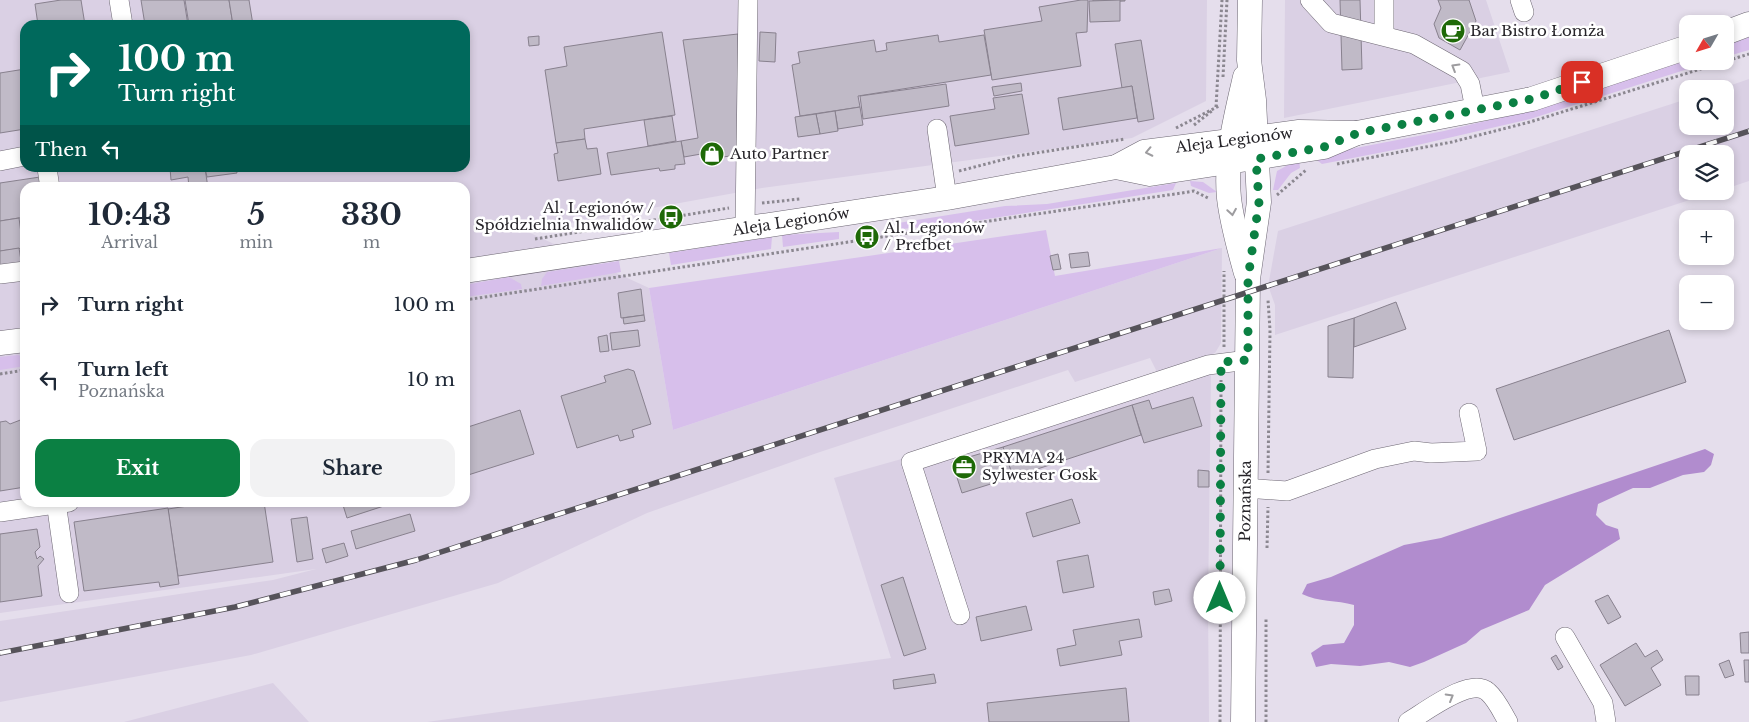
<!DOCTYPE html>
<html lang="en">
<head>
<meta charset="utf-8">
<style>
	body { margin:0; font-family:"Libre Baskerville",serif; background:#f2f2f3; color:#1f2937; height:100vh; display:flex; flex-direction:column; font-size:19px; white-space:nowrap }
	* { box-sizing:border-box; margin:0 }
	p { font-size:16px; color:#747a83 }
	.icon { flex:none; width:28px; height:28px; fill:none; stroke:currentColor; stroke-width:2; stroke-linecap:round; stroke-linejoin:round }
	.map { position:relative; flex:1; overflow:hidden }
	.side { position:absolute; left:20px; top:182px; width:450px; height:325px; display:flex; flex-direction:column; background:#fff; border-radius:15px; box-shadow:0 2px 8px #0003 }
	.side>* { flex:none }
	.banner { position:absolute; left:20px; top:20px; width:450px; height:152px; border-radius:15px; box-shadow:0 2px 8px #0003; background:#00695c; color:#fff; overflow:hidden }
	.needle { width:32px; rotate:231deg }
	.buttons { position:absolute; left:1679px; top:15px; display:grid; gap:10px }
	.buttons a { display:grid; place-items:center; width:55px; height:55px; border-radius:10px; background:#fff; box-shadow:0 2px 8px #0003; font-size:25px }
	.pin { position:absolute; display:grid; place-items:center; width:42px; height:42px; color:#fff; margin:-21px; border-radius:10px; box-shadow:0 2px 8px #0006 }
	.me { position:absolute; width:55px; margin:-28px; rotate:0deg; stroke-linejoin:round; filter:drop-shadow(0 0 4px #0008) }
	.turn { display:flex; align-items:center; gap:18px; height:105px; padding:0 15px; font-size:22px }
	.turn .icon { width:65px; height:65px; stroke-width:2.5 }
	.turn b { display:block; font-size:35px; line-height:42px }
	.then { display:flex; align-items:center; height:48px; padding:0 15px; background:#0003; gap:10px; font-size:19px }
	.eta { display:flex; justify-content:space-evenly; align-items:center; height:85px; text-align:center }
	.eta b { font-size:30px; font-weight:700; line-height:35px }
	.primary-button { display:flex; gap:10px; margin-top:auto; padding:10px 15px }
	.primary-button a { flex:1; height:58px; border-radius:15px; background:#0b8043; color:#fff; font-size:20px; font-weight:700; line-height:58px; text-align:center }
	.primary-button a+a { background:#f2f2f3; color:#1f2937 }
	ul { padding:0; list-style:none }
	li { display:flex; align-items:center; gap:15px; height:75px; padding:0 15px }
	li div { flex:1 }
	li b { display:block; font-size:19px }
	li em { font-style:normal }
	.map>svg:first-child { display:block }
</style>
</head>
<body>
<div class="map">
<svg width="1749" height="722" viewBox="0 0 1749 722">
	<rect width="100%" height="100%" fill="#e5deec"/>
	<g fill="#dad0e4" fill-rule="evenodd">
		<path d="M0 0H1207L1206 101 1132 138 762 188 526 231 649 288 673 430 1222 248 1221 343 1215 353 1157 372 1150 358 1075 382 1068 370 817 453 647 513 498 583 251 655 0 702V621L273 580 316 569 0 613ZM25 25H465V168H25ZM25 188H465V502H25Z"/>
		<polygon points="1285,0 1486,0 1510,72 1284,118"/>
		<polygon points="1749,79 1749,181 1725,189 1725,154 1688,154 1688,191 1717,191 1275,335 1275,305 1270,291 1269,281 1278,231 1687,99 1688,126 1725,126 1725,89 1720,89"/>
		<polygon points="1211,372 1208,605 1209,722 427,722 891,658 834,478"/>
		<polygon points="273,683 309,722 124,722"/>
	</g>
	<g fill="#d7bfeb">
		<polygon points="1749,37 1749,50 1725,57 1725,46"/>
		<polygon points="1687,60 1713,61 1530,119 1409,147 1322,164 1314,158 1314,156 1444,131 1527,111"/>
		<polygon points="1299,159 1300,168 1291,173 1278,190 1273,190 1277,171"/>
		<polygon points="1190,181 1203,182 1217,192 1209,193 1191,186"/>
		<polygon points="1176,183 1173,190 961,223 902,229 898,227 898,223 1005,206 1047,204"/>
		<polygon points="1046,230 1055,276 1222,248 673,430 649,288"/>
		<polygon points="839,232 839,239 783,247 782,235"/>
		<polygon points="772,237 771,249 671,265 669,253"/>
		<polygon points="619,261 621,272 541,286 542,279 547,272"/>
		<polygon points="509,277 521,284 522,289 465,297 465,285"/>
		<polygon points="18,355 25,357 25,366 0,370 0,357"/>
	</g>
	<path fill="#b18cce" d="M1705 449 1714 454 1711 465 1704 472 1683 475 1650 488H1633L1598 504 1596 515 1606 525 1618 529 1620 539 1545 585 1529 610 1481 630 1466 643 1424 662 1410 667 1389 662 1360 666 1331 664 1316 667 1311 653 1323 645 1344 643 1354 625V605C1337 600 1318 602 1302 594L1307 584 1331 577 1404 545 1441 538Z"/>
	<g fill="#c0bac7" stroke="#88818e">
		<polygon points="61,0 81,0 85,25 38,25 35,4"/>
		<polygon points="141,0 184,0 188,25 145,25"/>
		<polygon points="185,0 229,0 233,25 189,25"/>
		<polygon points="229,0 249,0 253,25 233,25"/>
		<polygon points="1081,0 1088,0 1087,32 1076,33 1081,66 992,80 984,30 1042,21 1039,7"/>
		<polygon points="1093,0 1125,0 1125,1 1093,2"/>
		<polygon points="1120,0 1120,21 1090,22 1089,1"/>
		<polygon points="1340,0 1360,0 1362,69 1342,70"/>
		<polygon points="1438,0 1469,0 1476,21 1460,50 1439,38 1434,24 1441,8"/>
		<polygon points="662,32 675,115 584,129 585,139 556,143 545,70 567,66 564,47"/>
		<polygon points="760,32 776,33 775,62 759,61"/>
		<polygon points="738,34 737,155 702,160 701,154 684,157 681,141 698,138 683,40"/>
		<polygon points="938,35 939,42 984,35 991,75 858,96 860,107 800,116 792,65 800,63 798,52 874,40 876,52 887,50 886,43"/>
		<polygon points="539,36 539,45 529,46 528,37"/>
		<polygon points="1141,40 1154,119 1138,122 1132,86 1122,88 1115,44"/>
		<polygon points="25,69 25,129 0,133 0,73"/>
		<polygon points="1021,83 1022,91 994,96 992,87"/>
		<polygon points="946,84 949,106 863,119 860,96"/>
		<polygon points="1132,86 1137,118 1063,130 1058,98"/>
		<polygon points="1022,94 1029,134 955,146 950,116 995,109 993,98"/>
		<polygon points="860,107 863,125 838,129 835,111"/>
		<polygon points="835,111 838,131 820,134 816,114"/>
		<polygon points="816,114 820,134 798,137 795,117"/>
		<polygon points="672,116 676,141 648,146 644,120"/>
		<polygon points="585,139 587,149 597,148 601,174 558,181 554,154 558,153 556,143"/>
		<polygon points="681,141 685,164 675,165 675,169 660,171 659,168 611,175 607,153"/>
		<polygon points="170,168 205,168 208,188 189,188 188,177 171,180"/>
		<polygon points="205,168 236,168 237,173 207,177"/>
		<polygon points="40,177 41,188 25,188 25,217 0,221 0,183"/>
		<polygon points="19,218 23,248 0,251 0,221"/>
		<polygon points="19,248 24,280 0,283 0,251"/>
		<polygon points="1088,252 1090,266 1071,268 1069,254"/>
		<polygon points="1058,254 1061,269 1053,270 1050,256"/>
		<polygon points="641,289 644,315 621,318 618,293"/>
		<polygon points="1396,302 1406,329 1354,347 1354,318"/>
		<polygon points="644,315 645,321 624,324 623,318"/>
		<polygon points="1354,318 1353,378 1328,377 1328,326"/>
		<polygon points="638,330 640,346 612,350 610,333"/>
		<polygon points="1669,330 1686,382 1514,440 1496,389"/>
		<polygon points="607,335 609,351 600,352 598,337"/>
		<polygon points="628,369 634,371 651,424 632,430 634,437 620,441 618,435 577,448 561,396 606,382 604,376"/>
		<polygon points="1193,397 1202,426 1144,443 1132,405 1149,400 1152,409"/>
		<polygon points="1132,405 1141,435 1013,477 1003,447"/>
		<polygon points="520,410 534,454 465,476 465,428"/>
		<polygon points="23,419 25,419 25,487 0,491 0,422 6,421 10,424"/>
		<polygon points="1003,447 1013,477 962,493 952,462"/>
		<polygon points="1198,470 1209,471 1209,487 1198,487"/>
		<polygon points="1072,499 1080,523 1033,537 1026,513"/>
		<polygon points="214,502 264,502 273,562 178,576 168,509"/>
		<polygon points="342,502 396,502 347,518"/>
		<polygon points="168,508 179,584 160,587 159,582 84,591 74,522"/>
		<polygon points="410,514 415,531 356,549 351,531"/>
		<polygon points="307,517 313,559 297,562 291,519"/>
		<polygon points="37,529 40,547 35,552 37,559 40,556 44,559 38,566 42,596 0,602 0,534"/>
		<polygon points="344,543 348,556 326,563 322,549"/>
		<polygon points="1088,555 1094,587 1063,593 1057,561"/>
		<polygon points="903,577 926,649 904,656 881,585"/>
		<polygon points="1169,589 1172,601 1155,605 1153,592"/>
		<polygon points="1608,595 1621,617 1608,624 1595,601"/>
		<polygon points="1026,606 1032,630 981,641 976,617"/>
		<polygon points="1139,619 1142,637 1119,641 1122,655 1060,666 1057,649 1076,645 1073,630"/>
		<polygon points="1749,632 1749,653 1741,653 1740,633"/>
		<polygon points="1636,643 1645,657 1657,650 1663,660 1651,668 1661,685 1625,706 1600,665"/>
		<polygon points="1556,655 1563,667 1558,670 1551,658"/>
		<polygon points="1729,660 1734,675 1725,678 1719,664"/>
		<polygon points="1744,660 1749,660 1749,682 1745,682"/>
		<polygon points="934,674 936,683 894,689 893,680"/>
		<polygon points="1685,676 1699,676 1699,695 1686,695"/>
		<polygon points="1126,688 1129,722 989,722 987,703"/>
	</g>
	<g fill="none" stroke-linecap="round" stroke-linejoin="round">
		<defs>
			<g id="minor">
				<polyline points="119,0 123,25"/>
				<polyline points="1310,0 1331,23 1414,44 1462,71 1470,84 1475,109"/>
				<polyline points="1520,0 1524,12"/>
				<polyline points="1384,35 1384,0"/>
				<polyline points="937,129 947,198"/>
				<polyline points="0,161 25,156"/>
				<polyline points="47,168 50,188"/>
				<polyline points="745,228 748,0"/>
				<polyline points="0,274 25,271"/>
				<polyline points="1245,488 1287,491 1375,459 1414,451 1431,453 1477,451 1469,413"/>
				<polyline points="56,502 69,593"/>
				<polyline points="0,512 69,502"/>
				<polyline points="960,615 911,462 1208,365 1248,360"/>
				<polyline points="1565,637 1603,703 1606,722"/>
				<path d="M1408 722C1425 712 1471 676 1488 692 1497 700 1502 712 1508 722"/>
			</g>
			<g id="major">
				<polyline points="1725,33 1749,24"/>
				<path d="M1245 77C1236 116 1225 158 1229 198 1232 224 1239 248 1246 273"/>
				<polyline points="1116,167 1150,174 1324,147 1357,133 1532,99 1688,47"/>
				<path id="s1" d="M465 271 947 198 1116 167 1144 152 1299 132 1357 133"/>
				<polyline points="0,343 25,340"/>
				<path id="s2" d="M1243 722 1248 279 1259 202 1254 100 1249 60 1250 0"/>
			</g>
		</defs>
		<use href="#minor" stroke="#6d6773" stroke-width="20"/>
		<use href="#major" stroke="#6d6773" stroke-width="25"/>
		<g stroke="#8b8790" stroke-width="3" stroke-dasharray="2.5 2.5" stroke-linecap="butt">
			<polyline points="1223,77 1227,0"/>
			<polyline points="1216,107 1222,0"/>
			<polyline points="1194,125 1213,110"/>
			<polyline points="1176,128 1219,106"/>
			<polyline points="1337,164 1452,142 1530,122 1749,54"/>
			<polyline points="959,171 1017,156 1125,139"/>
			<polyline points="1277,195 1306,170"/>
			<polyline points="762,203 800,199"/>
			<polyline points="535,239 729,208"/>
			<path d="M465 300C704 264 943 227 1182 193L1194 191 1210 199"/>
			<polyline points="1224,347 1224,271"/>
			<polyline points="0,374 25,370"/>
			<polyline points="1268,473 1270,330 1268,300"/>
			<polyline points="1267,548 1268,507"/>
			<polyline points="1220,722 1221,380"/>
			<polyline points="1266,722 1266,619"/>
		</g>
		<use href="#minor" stroke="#fff" stroke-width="19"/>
		<use href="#major" stroke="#fff" stroke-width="24"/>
		<defs>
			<polyline id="rail" points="0,653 235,607 416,560 1749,131"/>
		</defs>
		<use href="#rail" stroke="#56535a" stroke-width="5.5"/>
		<use href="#rail" stroke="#fff" stroke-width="4" stroke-dasharray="11" stroke-linecap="butt"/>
	</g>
	<defs><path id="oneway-chevron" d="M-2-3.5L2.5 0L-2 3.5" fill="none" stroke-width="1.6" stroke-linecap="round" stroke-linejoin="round" transform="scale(1.25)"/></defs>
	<g stroke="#9d9c9f">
		<use href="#oneway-chevron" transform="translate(1455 67) rotate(-149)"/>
		<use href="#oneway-chevron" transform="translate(1149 152) rotate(168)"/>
		<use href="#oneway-chevron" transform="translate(1232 212) rotate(81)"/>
		<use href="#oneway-chevron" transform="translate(1450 697) rotate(-30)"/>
	</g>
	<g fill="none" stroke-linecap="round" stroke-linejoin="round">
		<polyline stroke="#0b8043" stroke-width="9" stroke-dasharray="0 16.2" points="1220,598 1221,362 1248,360 1248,279 1259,202 1256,159 1324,147 1358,133 1532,99 1582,82"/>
	</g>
	<defs>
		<symbol id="cafe-disc" viewBox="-11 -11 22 22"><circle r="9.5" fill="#1e6907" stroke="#fff"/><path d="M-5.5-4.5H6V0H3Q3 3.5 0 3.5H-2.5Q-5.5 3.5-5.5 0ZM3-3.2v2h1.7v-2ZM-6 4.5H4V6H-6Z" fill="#fff"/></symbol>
		<symbol id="shop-disc" viewBox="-11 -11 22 22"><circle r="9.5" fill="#1e6907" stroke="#fff"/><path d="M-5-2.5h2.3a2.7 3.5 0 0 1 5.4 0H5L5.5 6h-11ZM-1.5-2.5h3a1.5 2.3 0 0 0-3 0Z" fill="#fff"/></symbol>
		<symbol id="bus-disc" viewBox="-11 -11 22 22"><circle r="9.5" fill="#1e6907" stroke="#fff"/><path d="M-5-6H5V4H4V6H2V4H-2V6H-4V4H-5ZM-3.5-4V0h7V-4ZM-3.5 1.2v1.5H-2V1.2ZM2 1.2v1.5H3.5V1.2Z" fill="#fff"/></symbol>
		<symbol id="office-disc" viewBox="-11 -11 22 22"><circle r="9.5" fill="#1e6907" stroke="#fff"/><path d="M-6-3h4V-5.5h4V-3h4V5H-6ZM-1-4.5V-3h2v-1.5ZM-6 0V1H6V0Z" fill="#fff"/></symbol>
	</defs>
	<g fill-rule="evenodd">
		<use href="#cafe-disc" x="1439" y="17" width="28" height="28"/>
		<use href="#shop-disc" x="698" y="140" width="28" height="28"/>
		<use href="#bus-disc" x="657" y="203" width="28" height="28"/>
		<use href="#bus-disc" x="853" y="223" width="28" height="28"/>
		<use href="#office-disc" x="950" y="453" width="28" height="28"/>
	</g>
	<g text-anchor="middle" stroke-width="5" stroke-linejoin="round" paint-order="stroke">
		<g font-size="15" fill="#262429" stroke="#fff" text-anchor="start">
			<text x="1470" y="36">Bar Bistro Łomża</text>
			<text x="730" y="159">Auto Partner</text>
			<text x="654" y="213" text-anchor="end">Al. Legionów /<tspan x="654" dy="17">Spółdzielnia Inwalidów</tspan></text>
			<text x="884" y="233">Al. Legionów<tspan x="884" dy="17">/ Prefbet</tspan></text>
			<text x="982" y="463">PRYMA 24<tspan x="982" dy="17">Sylwester Gosk</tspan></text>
		</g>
		<g font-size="15" fill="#262429" stroke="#fff">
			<text dy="5" stroke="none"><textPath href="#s1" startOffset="782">Aleja Legionów</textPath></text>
			<text dy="5" stroke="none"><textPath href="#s1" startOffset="330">Aleja Legionów</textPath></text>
			<text dy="5" stroke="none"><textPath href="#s2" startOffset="221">Poznańska</textPath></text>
		</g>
	</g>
</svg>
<div class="buttons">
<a><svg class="needle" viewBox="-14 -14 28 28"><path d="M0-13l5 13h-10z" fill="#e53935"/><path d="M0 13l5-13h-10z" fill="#747a83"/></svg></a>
<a><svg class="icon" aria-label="search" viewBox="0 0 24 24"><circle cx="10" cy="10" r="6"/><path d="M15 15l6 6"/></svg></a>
<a><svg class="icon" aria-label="layers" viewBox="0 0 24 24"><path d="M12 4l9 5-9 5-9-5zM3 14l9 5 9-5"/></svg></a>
<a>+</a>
<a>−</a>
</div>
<div class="pin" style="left:1582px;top:82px;background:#d93025"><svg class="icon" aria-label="arrive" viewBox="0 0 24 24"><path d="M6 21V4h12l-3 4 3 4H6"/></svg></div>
<svg class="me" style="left:1220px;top:598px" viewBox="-20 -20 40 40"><circle r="19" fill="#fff"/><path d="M0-13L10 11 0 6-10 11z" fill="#0b8043"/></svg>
<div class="banner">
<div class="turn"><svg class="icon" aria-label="right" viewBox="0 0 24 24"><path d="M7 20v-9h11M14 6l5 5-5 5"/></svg><div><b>100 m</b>Turn right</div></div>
<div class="then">Then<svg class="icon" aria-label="left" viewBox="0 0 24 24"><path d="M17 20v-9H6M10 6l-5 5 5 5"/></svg></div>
</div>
<section class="side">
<div class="eta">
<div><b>10:43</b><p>Arrival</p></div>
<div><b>5</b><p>min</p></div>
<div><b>330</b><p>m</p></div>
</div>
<ul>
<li><svg class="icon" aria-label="right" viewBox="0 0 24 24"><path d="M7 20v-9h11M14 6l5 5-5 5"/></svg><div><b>Turn right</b></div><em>100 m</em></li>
<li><svg class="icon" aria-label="left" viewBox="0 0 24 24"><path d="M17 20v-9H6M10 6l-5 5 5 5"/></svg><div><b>Turn left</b><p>Poznańska</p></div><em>10 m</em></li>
</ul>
<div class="primary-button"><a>Exit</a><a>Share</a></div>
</section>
</div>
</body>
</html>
